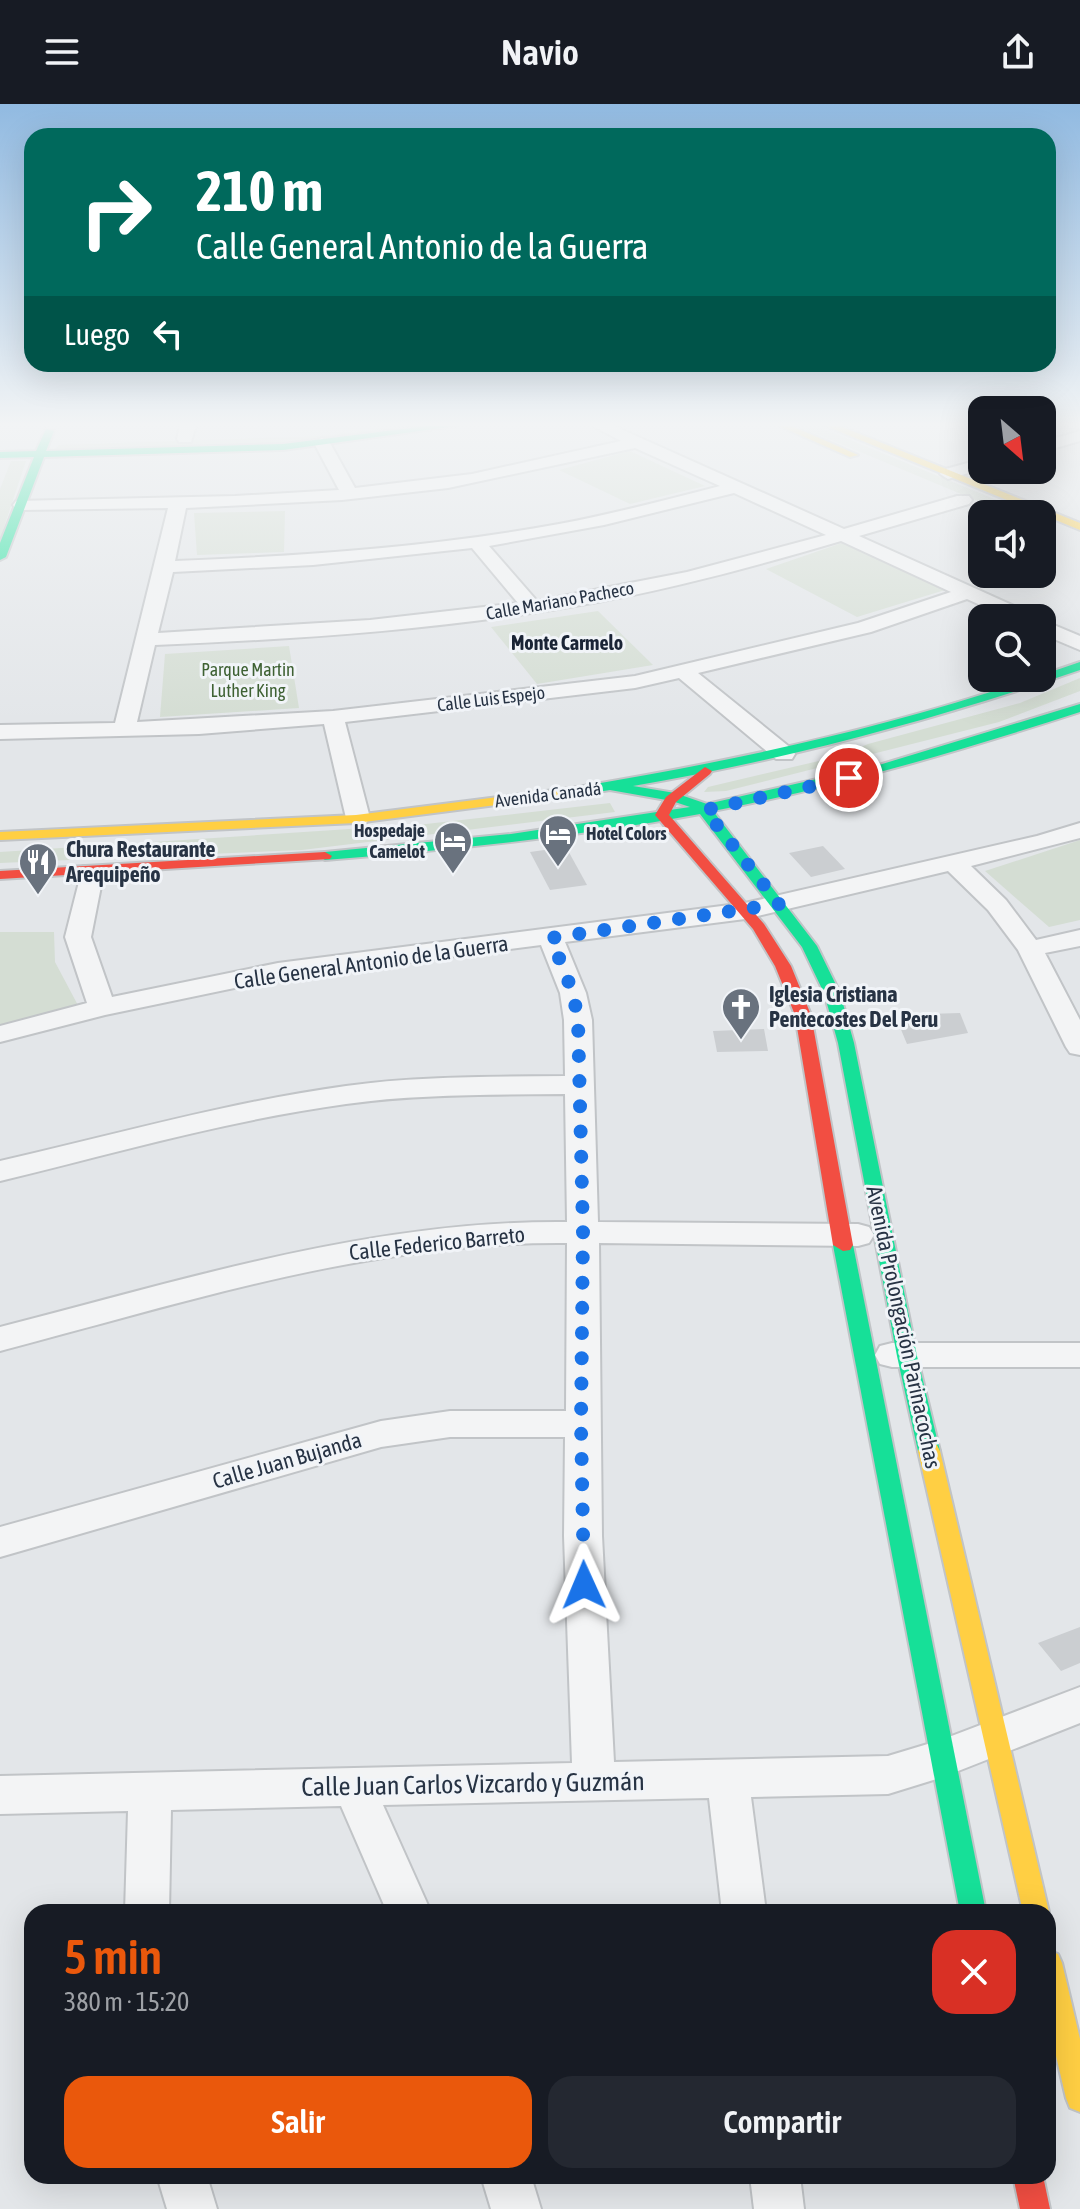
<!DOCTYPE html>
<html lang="es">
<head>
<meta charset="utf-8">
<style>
	body { margin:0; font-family:"Asap Condensed",sans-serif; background:#242831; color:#f1f3f6; height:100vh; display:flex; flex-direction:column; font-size:30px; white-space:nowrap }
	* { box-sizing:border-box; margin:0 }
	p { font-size:26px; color:#9ea1a6 }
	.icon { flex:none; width:44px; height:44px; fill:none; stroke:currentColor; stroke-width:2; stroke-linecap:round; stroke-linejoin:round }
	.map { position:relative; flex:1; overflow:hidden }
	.details { position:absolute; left:24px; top:1800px; width:1032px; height:280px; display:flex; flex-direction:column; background:#171b24; border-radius:24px; box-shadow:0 8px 32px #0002 }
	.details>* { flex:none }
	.top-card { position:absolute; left:24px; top:24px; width:1032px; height:244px; border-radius:24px; box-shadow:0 8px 32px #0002; background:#00695c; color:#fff; overflow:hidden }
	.needle { width:52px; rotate:152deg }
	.fabs { position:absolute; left:968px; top:292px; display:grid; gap:16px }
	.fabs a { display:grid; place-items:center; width:88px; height:88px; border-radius:16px; background:#171b24; box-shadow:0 8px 32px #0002; font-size:40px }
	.pin { position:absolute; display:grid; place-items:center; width:68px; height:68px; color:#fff; margin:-34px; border:4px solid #fff; border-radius:50%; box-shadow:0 2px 8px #0007 }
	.me { position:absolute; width:88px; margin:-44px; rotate:359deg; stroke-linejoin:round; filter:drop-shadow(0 0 6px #0008) }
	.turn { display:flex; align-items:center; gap:28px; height:168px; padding:0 40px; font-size:36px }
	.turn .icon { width:104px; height:104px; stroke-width:2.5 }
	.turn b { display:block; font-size:56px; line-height:68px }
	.then { display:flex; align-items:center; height:76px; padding:0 40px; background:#0003; gap:16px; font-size:30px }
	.round { display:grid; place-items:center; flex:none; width:84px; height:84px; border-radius:24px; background:#242831 }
	.summary { display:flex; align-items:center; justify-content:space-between; height:136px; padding:0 40px }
	h1 { font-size:48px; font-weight:600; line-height:60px; color:#ea580c }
	.action { display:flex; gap:16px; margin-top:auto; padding:16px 40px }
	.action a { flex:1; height:92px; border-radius:24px; background:#ea580c; color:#fff; font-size:32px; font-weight:600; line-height:92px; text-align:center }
	.action a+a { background:#242831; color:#f1f3f6 }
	header { display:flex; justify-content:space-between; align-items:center; height:104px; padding:0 40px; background:#171b24; font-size:36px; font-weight:600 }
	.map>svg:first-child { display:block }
</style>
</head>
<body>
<header><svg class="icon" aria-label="menu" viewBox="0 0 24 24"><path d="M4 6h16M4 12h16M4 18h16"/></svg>Navio<svg class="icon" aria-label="share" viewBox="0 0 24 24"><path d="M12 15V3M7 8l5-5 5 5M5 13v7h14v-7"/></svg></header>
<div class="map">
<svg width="1080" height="2105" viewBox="0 0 1080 2105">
	<rect width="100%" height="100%" fill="#e3e6e9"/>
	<g fill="#d4ddd3">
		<polygon points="401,322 431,322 302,338 55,345 59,341 320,332"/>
		<polygon points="798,322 816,322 1031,410 1009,410"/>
		<polygon points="630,347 705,382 630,400 559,366"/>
		<polygon points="11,357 26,357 0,435 0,385"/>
		<polygon points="285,407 284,448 197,451 194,409"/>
		<polygon points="842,439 945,486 857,513 766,465"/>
		<polygon points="598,507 653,561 537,580 491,523"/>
		<polygon points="289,542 299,604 160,613 165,550"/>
		<polygon points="1080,574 1080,587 999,618 726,687 704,688 708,683 840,652 868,640 1020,599"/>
		<polygon points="610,699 615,708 302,746 0,759 0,748 426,720"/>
		<polygon points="1080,736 1080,816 1049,823 985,767"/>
		<polygon points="0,828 54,828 55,858 81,907 0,921"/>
	</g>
	<g fill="#cbced1">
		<polygon points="823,742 845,765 811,773 789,749"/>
		<polygon points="566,743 587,781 550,786 530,748"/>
		<polygon points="960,909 968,929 907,940 895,911"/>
		<polygon points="764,925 768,947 717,948 713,927"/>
		<polygon points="1080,1523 1080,1559 1061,1567 1038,1539"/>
	</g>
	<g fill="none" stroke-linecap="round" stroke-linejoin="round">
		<defs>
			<g id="street">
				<polygon points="180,322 196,322 191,338 179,338 177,335"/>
				<path d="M593 322H614L844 425 957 392H969L972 396 969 400 859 432 1032 510 1035 514H1009L967 495 871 528 698 569 792 645 795 650 792 655H776L679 574 635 584 345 618 370 714 366 719H350L346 714 324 620 199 630 0 635V621L115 619 168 404 22 406 16 405 13 401 16 397 235 392 339 386 314 339 322 334 330 339 355 384 472 370 621 337ZM635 344 720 382C666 396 613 410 559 420 432 443 304 452 175 457L186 404 342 396 448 384ZM734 389 826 431 687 468 537 497 489 442 604 421ZM841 437 951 488 858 519 635 572 333 607 137 618 155 541C302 535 448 525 592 499 676 484 759 461 841 437ZM472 444 518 499 370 516 158 529 173 468 313 461Z"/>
				<polygon points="1080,327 1080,337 1042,348 1042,338"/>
				<polygon points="982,355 982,365 948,375 940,370 942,366"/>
				<polygon points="1042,516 1080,532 1080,546 1042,530"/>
				<path d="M1080 719V734L971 762 1006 796 1036 836 1080 826V842L1045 849 1080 916V951L1070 949 1066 943 1018 846 988 806 948 767 745 815 565 838 586 889 592 916 598 1118 858 1120 869 1123 874 1131 869 1139 858 1142 599 1139 602 1432 614 1658 888 1652 941 1636 1080 1583V1619L943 1673 888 1690 751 1693 766 1808H722L709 1694 383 1701 431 1808H387L341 1702 171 1706 169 1808H125L128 1707 0 1710V1672L572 1659 564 1432 565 1333H450L381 1343 0 1453V1423L381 1317 450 1307H566L567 1139C373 1137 186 1198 0 1247V1223C187 1175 373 1116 567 1118L565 990C492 991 418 990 346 1000 229 1016 115 1049 0 1077V1057C115 1031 229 998 346 982 418 972 492 973 565 972L564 916 560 889 541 841 278 875 105 911 0 938V922L87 899 65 833 83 762H101L104 767 91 833 112 893 278 859 745 799 1037 732Z"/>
				<polygon points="892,1239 1080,1239 1080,1263 892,1263 880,1260 875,1251 880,1242"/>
				<polygon points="157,2072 207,2072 217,2105 167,2105"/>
				<polygon points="481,2072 531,2072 541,2105 491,2105"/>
				<polygon points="750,2072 800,2072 804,2105 754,2105"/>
			</g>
			<g id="fast">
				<polygon points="427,322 455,322 283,346 44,353 6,453 0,456 0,439 34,353 0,354 0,348 36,347 46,325 54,327 46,347 283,340"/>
				<path d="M1080 558V566C934 616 785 656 633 682L675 689 707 700 879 661 1080 600V608C959 647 838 683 713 707L817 842 840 889 854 939 917 1252 940 1347 937 1353 929 1355 921 1353 918 1347 897 1252 838 939 824 889 802 843 700 710C576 733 451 746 325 756L318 752 325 748 511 730 690 703 672 697 610 686 578 691 571 687 578 683C732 657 885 625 1033 574H1042V571Z"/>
				<polygon points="843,1135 853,1141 986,1808 960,1808 833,1141"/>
			</g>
			<g id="slow">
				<polygon points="779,322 792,322 858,351 850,353"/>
				<polygon points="826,322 840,322 1080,419 1080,426"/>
				<polygon points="578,683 583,684 583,690 356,719 0,736 0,728 356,711"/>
				<polygon points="929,1339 937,1341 940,1347 1049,1808 1048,1811 1048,1808 1023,1808 918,1347 921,1341"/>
				<polygon points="1048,1846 1058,1850 1062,1859 1080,1935 1080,2008 1070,2004 1066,1994 1048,1918"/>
			</g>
			<g id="jam">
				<polygon points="705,663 712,667 710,670 676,698 669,711 764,820 791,862 811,911 853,1141 850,1146 843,1147 833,1141 795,911 775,862 753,825 655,711 666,693"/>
				<polygon points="325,748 332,752 330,755 0,775 0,767"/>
				<polygon points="1013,2072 1043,2072 1050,2105 1020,2105"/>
			</g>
		</defs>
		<use href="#street" stroke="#c1c4c7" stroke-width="4"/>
		<use href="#fast" stroke="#c1c4c7" stroke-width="4"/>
		<use href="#slow" stroke="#c1c4c7" stroke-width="4"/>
		<use href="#jam" stroke="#c1c4c7" stroke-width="4"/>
		<use href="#street" fill="#f3f4f5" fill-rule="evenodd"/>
		<use href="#fast" fill="#16e098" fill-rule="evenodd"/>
		<use href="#slow" fill="#ffcf43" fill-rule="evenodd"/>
		<use href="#jam" fill="#f24e42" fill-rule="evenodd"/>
	</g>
	<linearGradient id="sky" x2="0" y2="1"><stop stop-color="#91bae1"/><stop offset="0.52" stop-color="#f2f4f5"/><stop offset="1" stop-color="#f2f4f5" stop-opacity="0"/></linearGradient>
	<rect width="1080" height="617" fill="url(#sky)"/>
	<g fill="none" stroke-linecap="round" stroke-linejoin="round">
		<polyline stroke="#1a73e8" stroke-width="14" stroke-dasharray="0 25.2" points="584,1481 581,1320 583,1128 578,916 573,889 551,834 779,800 705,706 849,674"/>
	</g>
	<defs>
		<symbol id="hotel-pin" viewBox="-11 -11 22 30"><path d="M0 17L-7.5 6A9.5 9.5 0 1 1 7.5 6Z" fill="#69727e" stroke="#f1f4f8"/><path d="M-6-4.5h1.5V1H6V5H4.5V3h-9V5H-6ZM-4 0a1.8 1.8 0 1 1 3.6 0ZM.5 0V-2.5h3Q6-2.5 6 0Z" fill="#fff"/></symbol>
		<symbol id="restaurant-pin" viewBox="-11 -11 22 30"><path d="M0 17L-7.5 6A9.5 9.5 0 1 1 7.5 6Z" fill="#69727e" stroke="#f1f4f8"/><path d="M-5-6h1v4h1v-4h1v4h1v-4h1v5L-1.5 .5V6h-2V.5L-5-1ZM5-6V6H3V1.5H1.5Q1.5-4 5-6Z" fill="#fff"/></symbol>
		<symbol id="church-pin" viewBox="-11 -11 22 30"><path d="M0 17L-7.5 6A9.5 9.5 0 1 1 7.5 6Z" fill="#69727e" stroke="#f1f4f8"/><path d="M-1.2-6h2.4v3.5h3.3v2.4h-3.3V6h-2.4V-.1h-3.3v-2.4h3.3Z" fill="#fff"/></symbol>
	</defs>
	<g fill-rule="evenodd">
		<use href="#hotel-pin" x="536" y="708" width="44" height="60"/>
		<use href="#hotel-pin" x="431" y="715" width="44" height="60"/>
		<use href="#restaurant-pin" x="16" y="736" width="44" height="60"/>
		<use href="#church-pin" x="719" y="881" width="44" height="60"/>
	</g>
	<g text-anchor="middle" stroke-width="6" stroke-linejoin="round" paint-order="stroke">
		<g font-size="18" fill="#273344" stroke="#f1f4f8">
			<text transform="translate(560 497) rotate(-10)" y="6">Calle Mariano Pacheco</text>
			<text transform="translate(491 595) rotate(-7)" y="6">Calle Luis Espejo</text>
			<text transform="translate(548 691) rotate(-7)" y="6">Avenida Canadá</text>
		</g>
		<g font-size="18" fill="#3e6133" stroke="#f1f4f8">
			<text x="248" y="572">Parque Martin<tspan x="248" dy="21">Luther King</tspan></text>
		</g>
		<g font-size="18" font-weight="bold" fill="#273344" stroke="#f1f4f8" text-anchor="end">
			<text x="425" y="733">Hospedaje<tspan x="425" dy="21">Camelot</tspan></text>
			<text x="586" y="736" text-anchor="start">Hotel Colors</text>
		</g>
		<g font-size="20" font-weight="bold" fill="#1a2435" stroke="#f1f4f8">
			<text x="567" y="546">Monte Carmelo</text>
		</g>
		<g font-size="22" font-weight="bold" fill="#273344" stroke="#f1f4f8" text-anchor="start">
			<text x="66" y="753">Chura Restaurante<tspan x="66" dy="25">Arequipeño</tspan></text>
			<text x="769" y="898">Iglesia Cristiana<tspan x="769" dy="25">Pentecostes Del Peru</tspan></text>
		</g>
		<g font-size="22" fill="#273344" stroke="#f1f4f8">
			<text transform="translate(371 858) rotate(-8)" y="8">Calle General Antonio de la Guerra</text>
			<text transform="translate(437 1139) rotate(-6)" y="8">Calle Federico Barreto</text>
			<text transform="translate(904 1223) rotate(78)" y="8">Avenida Prolongación Parinacochas</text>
			<text transform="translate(287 1356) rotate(-16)" y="8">Calle Juan Bujanda</text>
		</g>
		<g font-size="26" fill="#273344" stroke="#f1f4f8">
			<text transform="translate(473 1680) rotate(-1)" y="9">Calle Juan Carlos Vizcardo y Guzmán</text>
		</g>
	</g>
</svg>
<div class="fabs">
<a><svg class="needle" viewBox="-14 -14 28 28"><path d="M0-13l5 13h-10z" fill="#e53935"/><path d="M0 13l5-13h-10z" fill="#9ea1a6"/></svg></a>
<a><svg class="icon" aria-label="sound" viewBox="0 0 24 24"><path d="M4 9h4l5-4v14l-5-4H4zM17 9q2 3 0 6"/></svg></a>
<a><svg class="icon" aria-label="search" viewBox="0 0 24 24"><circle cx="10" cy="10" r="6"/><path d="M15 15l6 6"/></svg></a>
</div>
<div class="pin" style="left:849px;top:674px;background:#d93025"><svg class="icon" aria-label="arrive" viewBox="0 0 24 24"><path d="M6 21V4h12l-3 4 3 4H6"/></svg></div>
<svg class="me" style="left:584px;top:1481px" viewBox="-20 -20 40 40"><path d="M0-17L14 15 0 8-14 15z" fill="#1a73e8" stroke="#fff" stroke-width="4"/></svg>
<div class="top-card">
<div class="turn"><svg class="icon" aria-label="right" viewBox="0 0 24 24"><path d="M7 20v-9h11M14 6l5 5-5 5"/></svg><div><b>210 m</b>Calle General Antonio de la Guerra</div></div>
<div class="then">Luego<svg class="icon" aria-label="left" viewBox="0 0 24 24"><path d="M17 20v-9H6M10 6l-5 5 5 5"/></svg></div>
</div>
<section class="details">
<div class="summary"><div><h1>5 min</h1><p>380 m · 15:20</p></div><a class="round" style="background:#d93025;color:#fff"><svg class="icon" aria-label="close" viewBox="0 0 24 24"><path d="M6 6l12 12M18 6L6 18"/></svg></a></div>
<div class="action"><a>Salir</a><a>Compartir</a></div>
</section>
</div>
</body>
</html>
